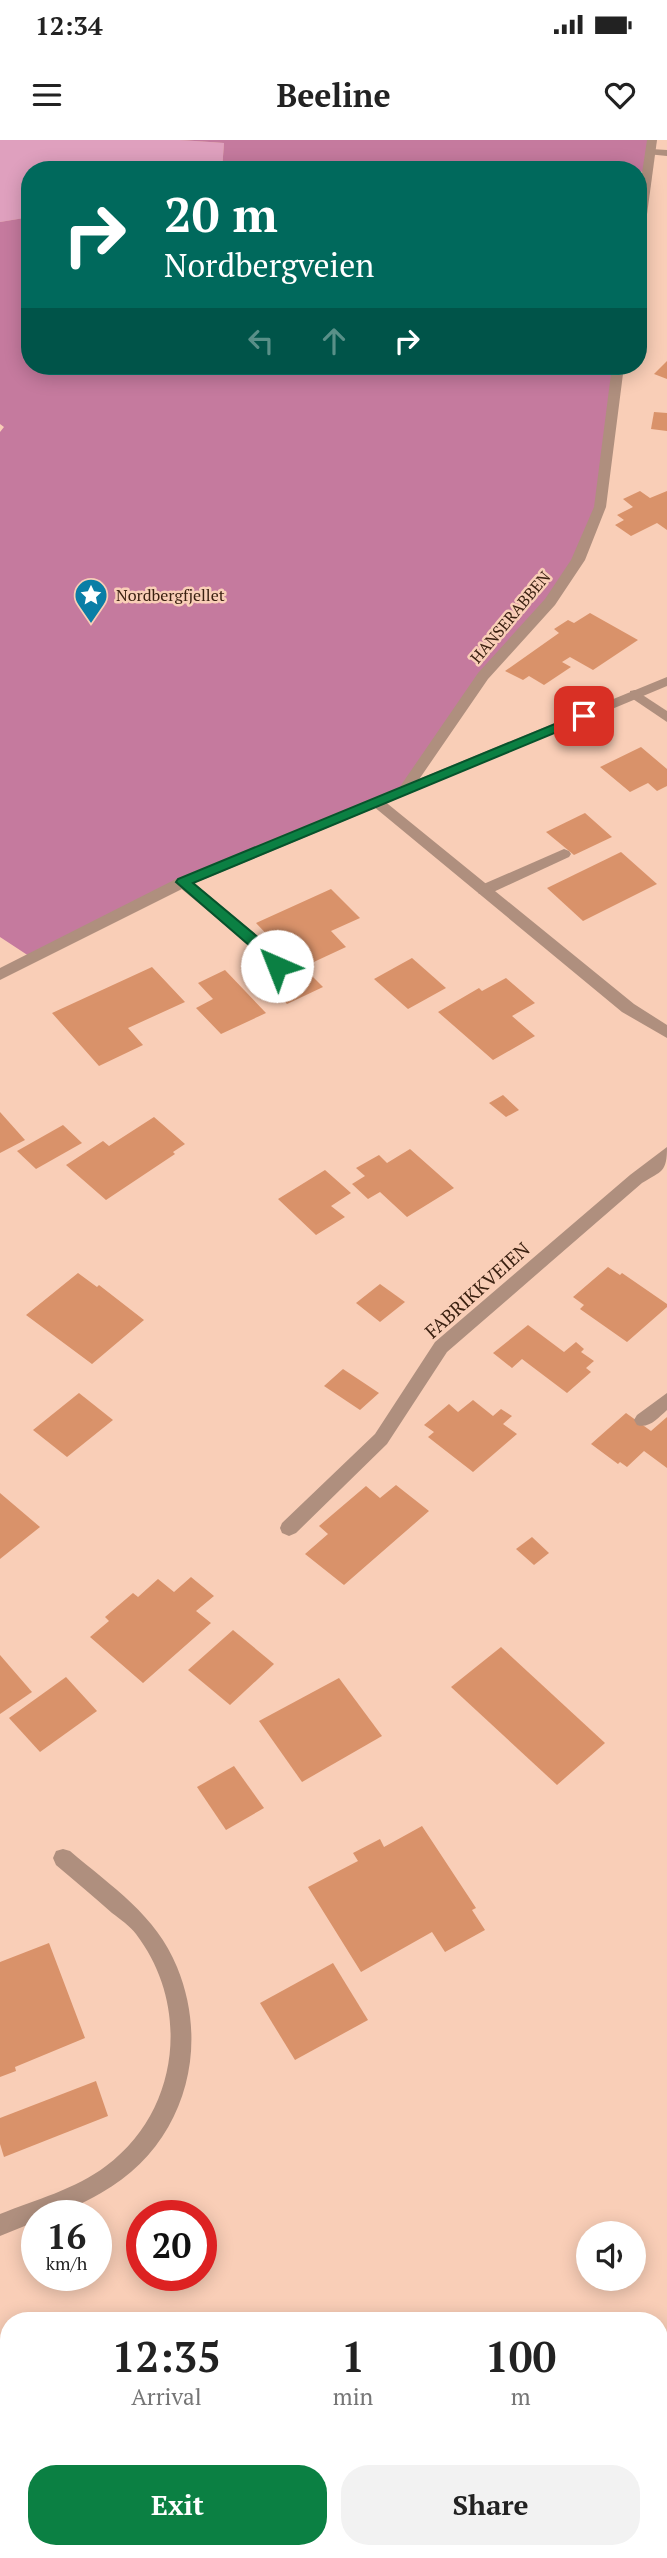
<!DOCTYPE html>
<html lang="en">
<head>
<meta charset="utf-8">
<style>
	body { margin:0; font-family:"PT Serif",serif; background:#f2f2f2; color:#222; height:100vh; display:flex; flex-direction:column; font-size:26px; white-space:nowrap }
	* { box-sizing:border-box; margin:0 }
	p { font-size:23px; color:#767676 }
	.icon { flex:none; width:38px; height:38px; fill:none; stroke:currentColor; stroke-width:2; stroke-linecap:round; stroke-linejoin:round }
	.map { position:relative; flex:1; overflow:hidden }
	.sheet { position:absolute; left:0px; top:2172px; width:668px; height:247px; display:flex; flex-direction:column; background:#fff; border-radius:28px 28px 0 0; box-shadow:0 4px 18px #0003 }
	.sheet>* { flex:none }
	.guide { position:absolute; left:21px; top:21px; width:626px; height:214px; border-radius:28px; box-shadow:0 4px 18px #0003; background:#00695c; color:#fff; overflow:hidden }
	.buttons { position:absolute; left:576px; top:2081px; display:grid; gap:14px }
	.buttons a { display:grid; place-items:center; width:70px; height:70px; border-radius:50%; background:#fff; box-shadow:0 4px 18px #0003; font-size:35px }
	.speed { position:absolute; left:21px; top:2060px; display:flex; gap:14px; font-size:35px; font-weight:700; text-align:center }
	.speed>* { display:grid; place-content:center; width:91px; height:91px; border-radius:50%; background:#fff; box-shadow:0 4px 18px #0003; line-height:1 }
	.speed small { font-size:18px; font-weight:400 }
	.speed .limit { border:10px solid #d22; background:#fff; color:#111 }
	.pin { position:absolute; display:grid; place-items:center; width:60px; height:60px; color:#fff; margin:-30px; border-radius:14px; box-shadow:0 4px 10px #0006 }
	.me { position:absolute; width:77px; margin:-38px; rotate:316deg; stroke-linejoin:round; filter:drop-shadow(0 0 5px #0008) }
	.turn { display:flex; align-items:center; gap:24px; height:147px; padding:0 28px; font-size:32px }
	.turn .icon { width:91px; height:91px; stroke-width:2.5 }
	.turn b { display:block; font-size:49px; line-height:60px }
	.lanes { display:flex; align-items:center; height:66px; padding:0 28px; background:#0003; justify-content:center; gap:35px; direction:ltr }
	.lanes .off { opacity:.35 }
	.eta { display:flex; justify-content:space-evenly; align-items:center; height:119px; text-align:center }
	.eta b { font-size:42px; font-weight:700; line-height:49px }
	.cta { display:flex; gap:14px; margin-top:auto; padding:14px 28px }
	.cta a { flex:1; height:80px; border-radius:28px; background:#0b8043; color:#fff; font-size:28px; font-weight:700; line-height:80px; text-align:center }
	.cta a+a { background:#f2f2f2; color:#222 }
	.status { display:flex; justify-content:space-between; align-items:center; height:49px; padding:0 35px; background:#fff; direction:ltr }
	.status svg { height:19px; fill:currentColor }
	header { display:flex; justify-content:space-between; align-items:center; height:91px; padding:0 28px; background:#fff; font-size:32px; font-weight:700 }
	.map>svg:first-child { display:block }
</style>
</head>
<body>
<div class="status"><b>12:34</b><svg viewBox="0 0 49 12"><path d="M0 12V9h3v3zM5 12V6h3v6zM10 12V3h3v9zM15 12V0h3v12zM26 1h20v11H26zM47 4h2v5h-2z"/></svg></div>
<header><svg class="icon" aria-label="menu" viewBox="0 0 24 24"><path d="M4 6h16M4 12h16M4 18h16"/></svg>Beeline<svg class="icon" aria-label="heart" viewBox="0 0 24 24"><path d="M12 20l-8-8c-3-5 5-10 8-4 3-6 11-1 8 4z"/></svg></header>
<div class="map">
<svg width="667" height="2418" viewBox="0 0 667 2418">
	<rect width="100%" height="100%" fill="#f9ceb7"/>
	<polygon fill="#dfa0be" points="0,0 180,0 224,3 222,30 30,30 30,77 0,82"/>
	<g fill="#c57a9e">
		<polygon points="180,0 652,0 648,32 447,26 446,30 222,30 224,3"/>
		<polygon points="30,77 30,226 618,226 600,367 578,420 483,536 404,651 161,753 32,818 0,797 0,292 4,287 0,284 0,82"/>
	</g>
	<g fill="#d9926a">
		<polygon points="667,221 667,239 654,234"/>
		<polygon points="654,272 667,273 667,291 651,289"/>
		<polygon points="640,351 650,358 667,351 667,390 657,383 631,396 615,385 624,380 617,375 633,367 623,359"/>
		<polygon points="590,473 638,500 593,530 570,517 562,522 571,527 544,545 529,536 523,540 505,531 559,493 554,489 568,480 574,483"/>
		<polygon points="641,607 667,629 667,646 657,651 648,643 630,652 600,627"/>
		<polygon points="585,673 612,697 574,715 546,692"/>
		<polygon points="621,712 657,744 583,781 547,748"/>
		<polygon points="331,749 360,778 331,791 346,807 303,827 323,847 287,864 261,836 293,822 256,783"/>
		<polygon points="412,818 446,848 408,869 374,839"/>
		<polygon points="152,827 185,862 128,888 143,905 99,926 52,873"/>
		<polygon points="225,830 266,873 221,894 196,868 213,859 198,843"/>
		<polygon points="506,838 535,863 512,876 535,896 493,920 438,872 479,848 482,851"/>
		<polygon points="503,955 519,970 506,977 489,963"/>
		<polygon points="0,972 25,1000 0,1013"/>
		<polygon points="154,977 185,1004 173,1012 175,1014 106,1060 66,1025 103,1001 109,1006"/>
		<polygon points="63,985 82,1003 36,1029 17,1011"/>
		<polygon points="410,1009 454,1048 407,1077 380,1052 368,1059 352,1044 365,1036 356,1028 379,1015 387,1023"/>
		<polygon points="325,1030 351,1053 331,1066 345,1077 316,1095 278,1059"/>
		<polygon points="608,1127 620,1135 622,1133 667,1164 667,1167 627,1202 580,1169 584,1165 573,1157"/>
		<polygon points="78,1133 97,1147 99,1145 144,1180 92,1224 26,1175"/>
		<polygon points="380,1144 405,1162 380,1182 356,1163"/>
		<polygon points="528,1185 564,1212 576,1202 584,1209 581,1212 594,1221 586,1228 591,1232 567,1253 522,1219 512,1228 493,1213"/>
		<polygon points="343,1229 379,1253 360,1270 324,1246"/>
		<polygon points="79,1253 113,1280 67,1317 33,1290"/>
		<polygon points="473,1260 493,1276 501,1269 512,1276 503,1284 517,1294 473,1332 428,1297 434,1292 424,1285 449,1264 458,1272"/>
		<polygon points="626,1273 651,1291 667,1277 667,1328 644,1311 627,1327 620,1322 618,1324 591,1304"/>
		<polygon points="396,1345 429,1371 344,1445 305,1414 328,1394 319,1386 366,1346 380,1358"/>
		<polygon points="0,1353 40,1387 0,1419"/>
		<polygon points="532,1397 549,1413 534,1425 516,1409"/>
		<polygon points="191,1437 214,1456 196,1471 211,1483 143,1543 90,1497 109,1481 105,1477 133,1453 138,1457 158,1439 174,1452"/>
		<polygon points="233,1490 274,1524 230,1565 188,1530"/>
		<polygon points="501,1507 605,1603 557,1645 451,1547"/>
		<polygon points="0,1515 32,1552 0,1574"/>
		<polygon points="66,1537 97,1571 40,1612 9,1578"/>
		<polygon points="339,1538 382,1596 302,1642 259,1581"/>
		<polygon points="234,1626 264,1668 226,1690 197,1647"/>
		<polygon points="422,1686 476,1768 472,1770 485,1790 445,1812 432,1792 361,1832 308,1747 358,1721 353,1713 380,1699 384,1707"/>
		<polygon points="49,1803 85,1898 15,1927 16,1931 0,1937 0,1822"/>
		<polygon points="333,1823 368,1880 295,1920 260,1863"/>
		<polygon points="96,1941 108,1976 4,2017 0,2004 0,1978"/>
	</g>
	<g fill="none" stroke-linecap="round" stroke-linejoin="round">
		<g fill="#af8f7e" fill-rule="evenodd">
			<polygon points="651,9 667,10 667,16 647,14 646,12"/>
			<polygon points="635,550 667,571 667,582 630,557 630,551"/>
			<polygon points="564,709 569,711 571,714 569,717 489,754 479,754 477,750 479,746"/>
			<polygon points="183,737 188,738 260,798 282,822 285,826 282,830 272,830 250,806 178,746 176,742 178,738"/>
			<path d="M667 1253V1270C658 1278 649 1289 637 1285L634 1280 637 1275Z"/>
		</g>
		<g fill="#af8f7e" fill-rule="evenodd">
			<polygon points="647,0 657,0 645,89 639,92 639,53"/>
			<polygon points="612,226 624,226 606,367 585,420 555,465 488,539 409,654 399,654 397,651 399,648 478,533 545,459 571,420 594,367"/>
			<polygon points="378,658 383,660 634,864 667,885 667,898 622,872 373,666 371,663"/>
			<path d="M667 1007C667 1032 662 1031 642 1043L447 1212 387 1304 296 1393 289 1396 282 1393 280 1388 282 1383 375 1294 435 1202 630 1035Z"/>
			<path d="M63 1709 70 1711C112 1747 156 1775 177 1827 212 1912 182 2008 101 2053 81 2064 60 2076 37 2076V2081L0 2096V2074C35 2060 76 2049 106 2026 180 1971 191 1866 136 1794 130 1786 120 1779 112 1773 94 1757 75 1741 56 1725L53 1718 56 1711Z"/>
		</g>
		<polygon fill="#af8f7e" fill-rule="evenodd" points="667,537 667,546 188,746 0,840 0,828 178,738"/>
	</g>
	<polygon fill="#0b8043" stroke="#07532c" stroke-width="2" points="584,572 588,573 588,579 193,743 260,799 282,823 282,830 272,830 250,806 176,742 178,739"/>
	<defs>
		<symbol id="sight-pin" viewBox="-11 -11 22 30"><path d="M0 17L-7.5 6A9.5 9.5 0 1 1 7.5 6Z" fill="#0a7ea6" stroke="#f9ceb7"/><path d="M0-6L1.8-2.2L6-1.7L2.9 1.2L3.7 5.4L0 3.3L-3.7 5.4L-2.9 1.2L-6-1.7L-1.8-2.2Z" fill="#fff"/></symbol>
	</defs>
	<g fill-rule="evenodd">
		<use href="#sight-pin" x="72" y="436" width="38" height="52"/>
	</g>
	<g text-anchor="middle" stroke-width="5" stroke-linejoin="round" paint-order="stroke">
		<g font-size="16" fill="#3b2111" stroke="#f9ceb7" text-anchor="start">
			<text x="116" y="461">Nordbergfjellet</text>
		</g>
		<g font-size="16" fill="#3b2111" stroke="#f9ceb7">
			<text transform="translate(510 477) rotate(-50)" y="6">HANSERABBEN</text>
		</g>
		<g font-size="19" fill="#3b2111" stroke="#f9ceb7">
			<text transform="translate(477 1150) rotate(-42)" y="7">FABRIKKVEIEN</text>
		</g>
	</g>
</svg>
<div class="buttons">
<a><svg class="icon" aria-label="sound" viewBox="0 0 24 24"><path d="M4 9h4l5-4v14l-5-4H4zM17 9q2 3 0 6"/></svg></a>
</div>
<div class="speed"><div>16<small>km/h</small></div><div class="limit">20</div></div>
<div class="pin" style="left:584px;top:576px;background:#d93025"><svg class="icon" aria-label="arrive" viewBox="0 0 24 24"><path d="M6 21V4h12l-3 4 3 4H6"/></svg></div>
<svg class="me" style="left:277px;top:826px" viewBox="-20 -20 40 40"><circle r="19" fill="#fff"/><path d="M0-13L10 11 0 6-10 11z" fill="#0b8043"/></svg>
<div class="guide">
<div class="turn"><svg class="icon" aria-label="right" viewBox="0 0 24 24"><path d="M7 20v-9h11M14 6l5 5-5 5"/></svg><div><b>20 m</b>Nordbergveien</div></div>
<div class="lanes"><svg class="icon off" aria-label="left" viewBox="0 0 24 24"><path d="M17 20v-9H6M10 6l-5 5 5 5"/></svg><svg class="icon off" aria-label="ahead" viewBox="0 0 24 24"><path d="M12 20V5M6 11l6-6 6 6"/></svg><svg class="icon" aria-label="right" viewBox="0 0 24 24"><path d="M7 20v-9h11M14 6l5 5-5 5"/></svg></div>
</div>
<section class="sheet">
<div class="eta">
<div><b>12:35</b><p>Arrival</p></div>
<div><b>1</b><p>min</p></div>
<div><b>100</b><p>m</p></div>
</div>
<div class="cta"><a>Exit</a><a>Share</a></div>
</section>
</div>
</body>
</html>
